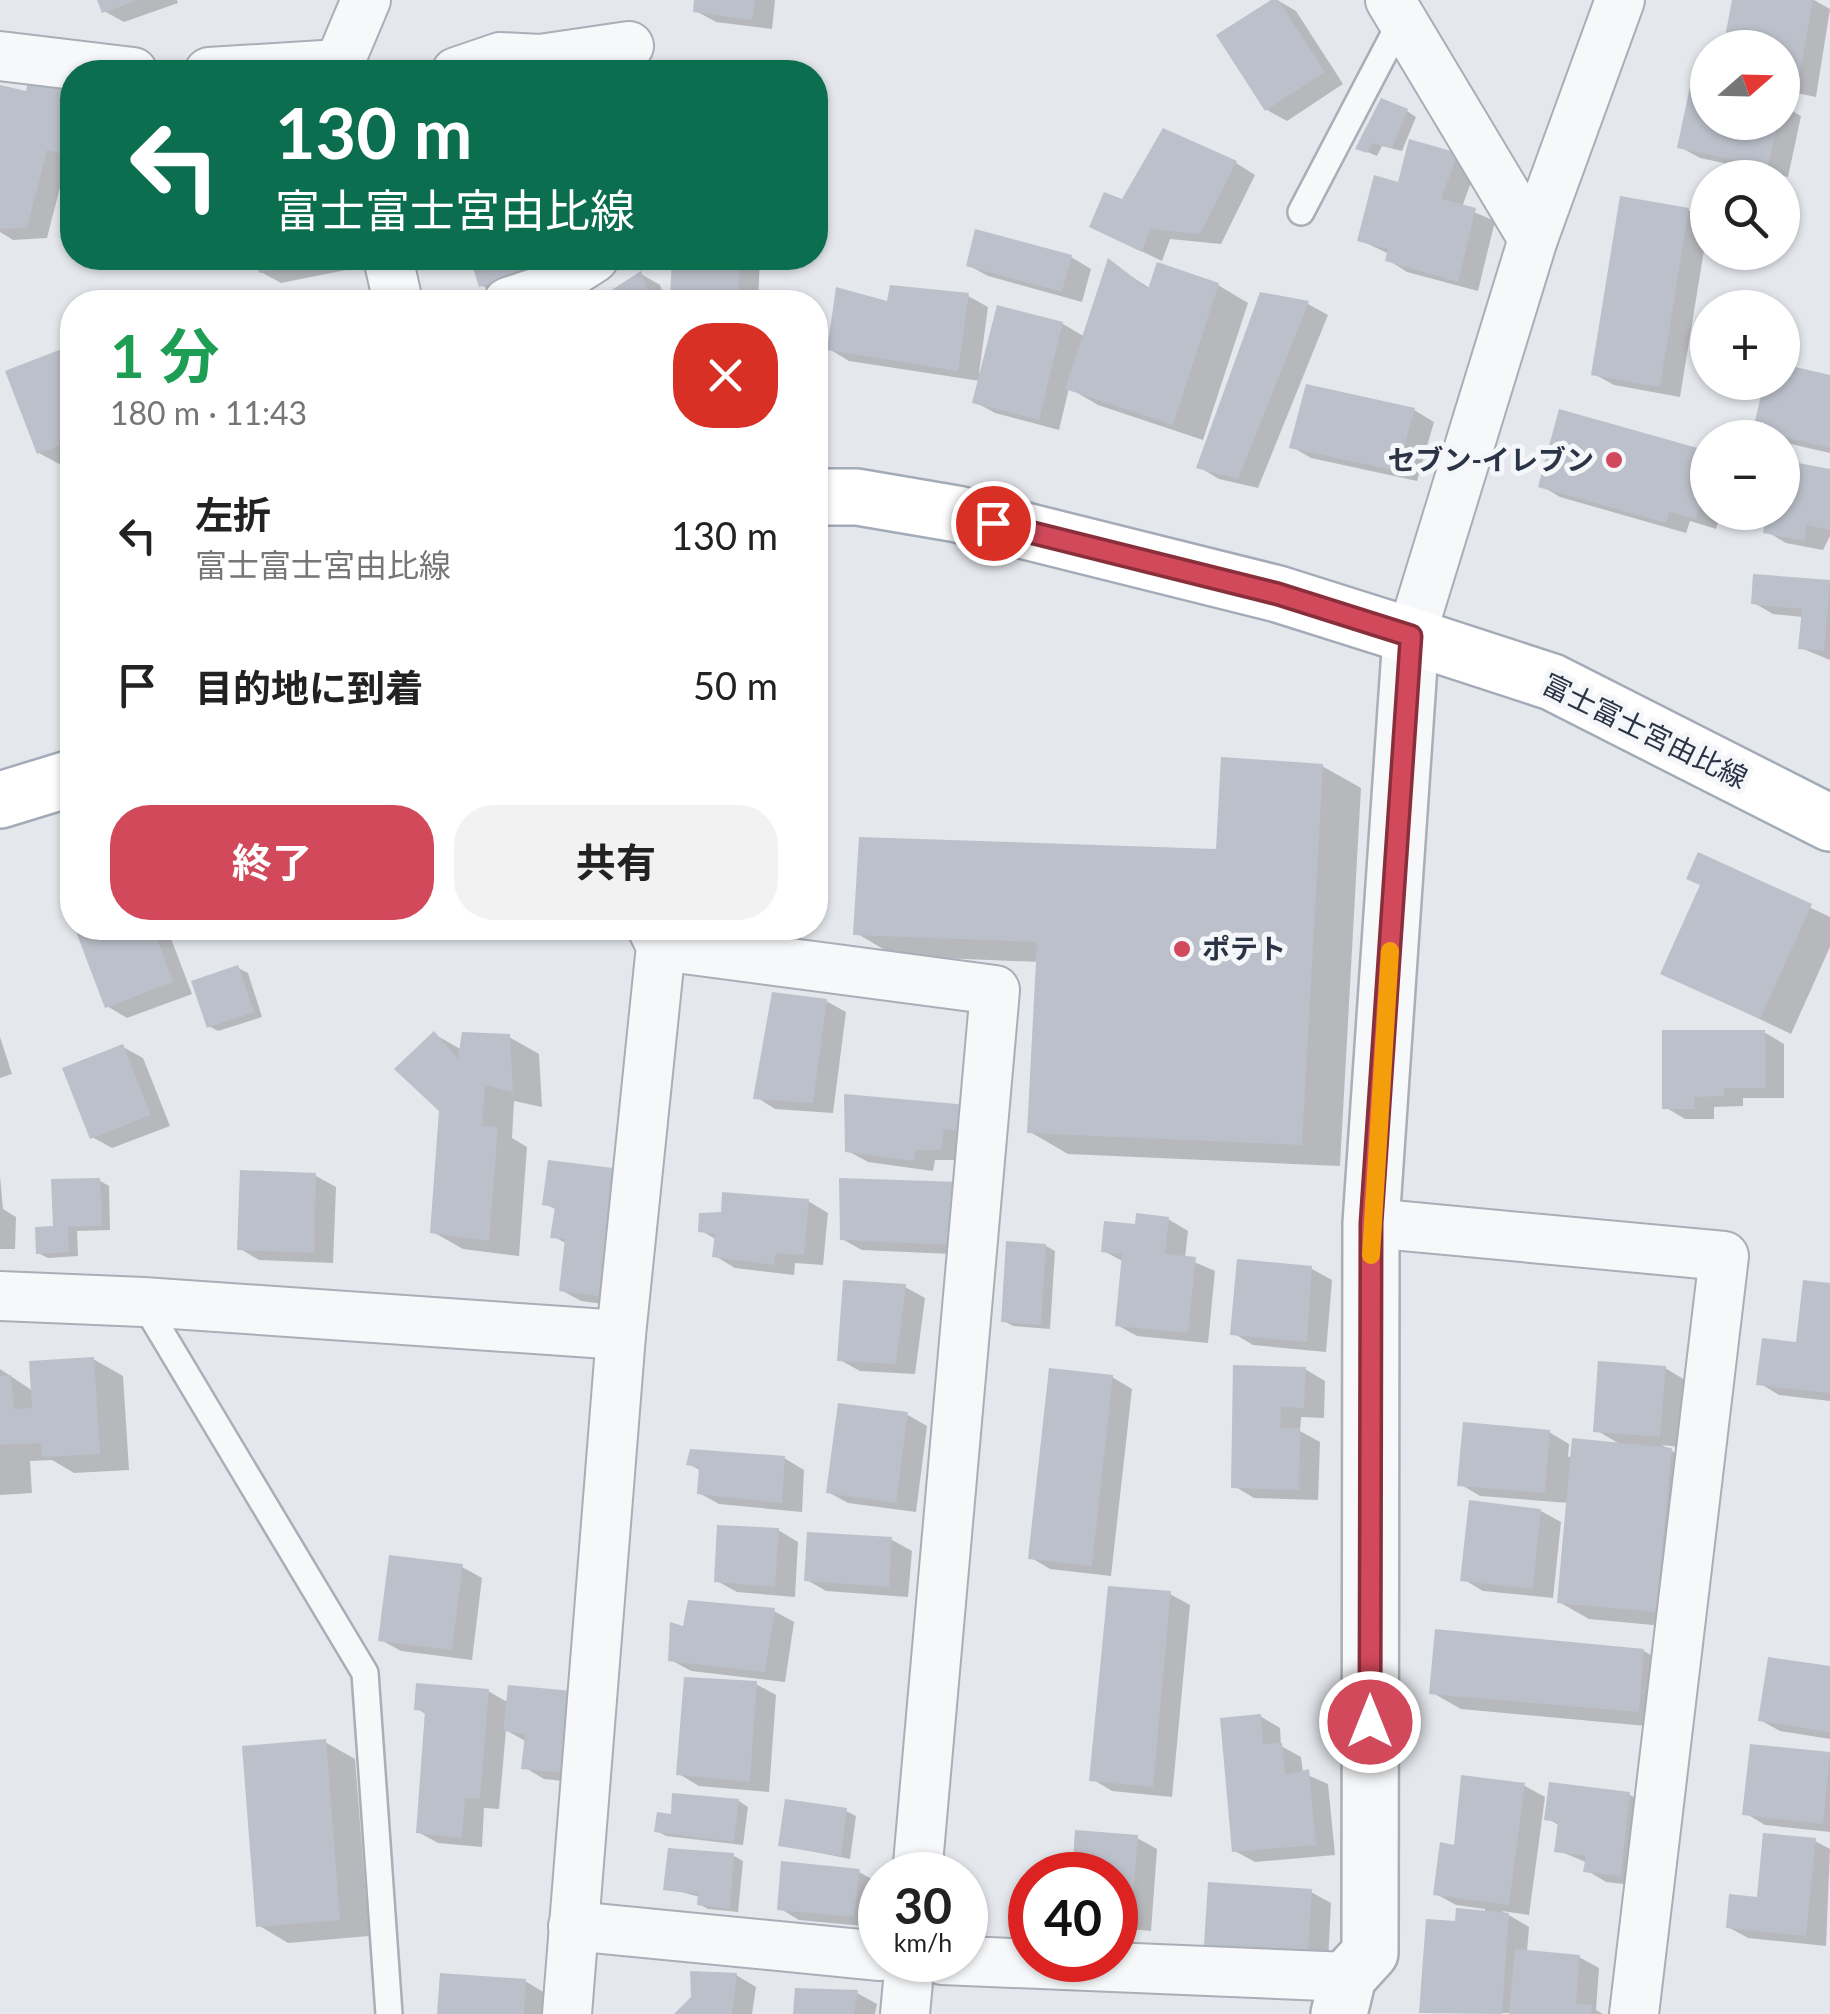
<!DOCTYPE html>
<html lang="ja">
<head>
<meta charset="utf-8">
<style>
	body { margin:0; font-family:Lato,"Noto Sans JP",sans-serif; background:#f2f2f2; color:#222; height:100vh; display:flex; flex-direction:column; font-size:38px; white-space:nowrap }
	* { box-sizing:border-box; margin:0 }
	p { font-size:32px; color:#767676 }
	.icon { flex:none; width:55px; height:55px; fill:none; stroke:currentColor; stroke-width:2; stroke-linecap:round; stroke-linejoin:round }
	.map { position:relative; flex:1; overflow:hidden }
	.drawer { position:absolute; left:60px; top:290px; width:768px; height:650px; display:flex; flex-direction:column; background:#fff; border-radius:40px; box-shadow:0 2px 8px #0004 }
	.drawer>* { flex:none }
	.top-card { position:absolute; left:60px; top:60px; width:768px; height:210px; border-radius:40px; box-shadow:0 2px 8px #0004; background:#0b6e4f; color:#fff; overflow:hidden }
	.needle { width:65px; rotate:70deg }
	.controls { position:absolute; left:1690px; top:30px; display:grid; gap:20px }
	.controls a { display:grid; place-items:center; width:110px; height:110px; border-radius:50%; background:#fff; box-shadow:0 2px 8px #0004; font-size:50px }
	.speed { position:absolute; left:858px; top:1852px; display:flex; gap:20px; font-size:50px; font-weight:700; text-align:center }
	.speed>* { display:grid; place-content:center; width:130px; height:130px; border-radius:50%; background:#fff; box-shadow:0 2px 8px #0004; line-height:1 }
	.speed small { font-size:25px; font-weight:400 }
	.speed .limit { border:15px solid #d22; background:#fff; color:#111 }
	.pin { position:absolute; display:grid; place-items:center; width:85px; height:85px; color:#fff; margin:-42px; border:5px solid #fff; border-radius:50%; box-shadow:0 2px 10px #0007 }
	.me { position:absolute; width:110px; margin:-55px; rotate:0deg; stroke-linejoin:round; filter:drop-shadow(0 0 8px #0008) }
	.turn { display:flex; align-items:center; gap:35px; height:210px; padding:0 50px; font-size:45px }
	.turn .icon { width:130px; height:130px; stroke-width:2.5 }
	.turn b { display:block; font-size:70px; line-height:85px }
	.round { display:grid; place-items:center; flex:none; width:105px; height:105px; border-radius:40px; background:#f2f2f2 }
	.head { display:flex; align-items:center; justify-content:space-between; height:170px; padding:0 50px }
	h1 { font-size:60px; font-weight:700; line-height:75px; color:#1e9e55 }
	.button { display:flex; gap:20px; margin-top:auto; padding:20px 50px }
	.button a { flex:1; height:115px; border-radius:40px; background:#d1495b; color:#fff; font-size:40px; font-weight:700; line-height:115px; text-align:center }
	.button a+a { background:#f2f2f2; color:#222 }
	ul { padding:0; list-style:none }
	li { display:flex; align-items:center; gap:30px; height:150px; padding:0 50px }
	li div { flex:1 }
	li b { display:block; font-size:38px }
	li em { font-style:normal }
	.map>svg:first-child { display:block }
</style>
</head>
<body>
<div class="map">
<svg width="1830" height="2014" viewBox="0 0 1830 2014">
	<rect width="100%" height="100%" fill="#e4e7ec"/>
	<g fill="#0003">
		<polygon points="100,0 177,0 178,3 124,22 104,11"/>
		<polygon points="697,0 775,0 772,29 716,22 696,11"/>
		<polygon points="1277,0 1296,11 1343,84 1287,121 1267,110"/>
		<polygon points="1735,0 1814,0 1830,9 1816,97 1782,90 1782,48"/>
		<polygon points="31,80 72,91 72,161 67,160 47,238 13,240 0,232 0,87 28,94"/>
		<polygon points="1782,105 1801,116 1788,177 1700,158 1680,147 1708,122 1782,122"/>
		<polygon points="1407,111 1416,117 1402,151 1382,146 1377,156 1358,148"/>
		<polygon points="1457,155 1477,166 1462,207 1495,221 1478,291 1407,272 1388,260 1389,254 1360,240 1400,185"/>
		<polygon points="1236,163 1255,175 1221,244 1170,239 1162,261 1112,237 1123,202"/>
		<polygon points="1688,210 1708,221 1708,226 1680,397 1614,385 1594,374"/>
		<polygon points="1071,257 1091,269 1082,302 988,276 968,265"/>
		<polygon points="258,258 369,258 371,265 281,283 261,272"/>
		<polygon points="472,258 559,258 501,297 481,285"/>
		<polygon points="675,258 760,258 758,302 683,302 673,297"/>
		<polygon points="1109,262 1151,289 1218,285 1248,303 1203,440 1098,405 1069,388 1059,430 995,413 975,402 980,381 849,361 829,349 889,304 968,296 988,307 979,373 982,374 999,308 1063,324 1085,337"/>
		<polygon points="641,274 660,285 666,302 597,302"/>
		<polygon points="1261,295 1308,304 1328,315 1258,488 1219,479 1199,467"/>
		<polygon points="72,347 72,459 59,464 39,453 8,372"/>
		<polygon points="1830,378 1830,453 1782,442 1782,438 1770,438 1756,429 1782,382"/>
		<polygon points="1414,410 1434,422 1417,481 1311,458 1292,447"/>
		<polygon points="1708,453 1708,512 1721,512 1716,529 1690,521 1686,533 1560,497 1540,485"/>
		<polygon points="1830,472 1830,536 1823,550 1786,543 1766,531"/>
		<polygon points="1830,583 1830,660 1801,648 1803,617 1773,614 1754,603"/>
		<polygon points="1322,766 1361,788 1340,1166 1068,1154 1030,1132 1039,962 895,956 856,933 1218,852"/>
		<polygon points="1700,855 1830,917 1830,947 1791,1034 1663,973 1702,886"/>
		<polygon points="84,928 167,928 192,994 127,1018 107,1006 78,930"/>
		<polygon points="697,928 787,928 702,931"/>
		<polygon points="238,968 248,973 262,1017 218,1031 209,1026"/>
		<polygon points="826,1001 846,1012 833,1113 775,1109 756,1097"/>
		<polygon points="1764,1032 1784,1044 1784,1098 1743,1098 1743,1106 1714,1107 1714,1119 1685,1119 1665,1107"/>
		<polygon points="434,1034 462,1050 509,1037 539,1054 542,1107 514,1101 512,1138 527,1147 519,1256 463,1249 433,1232 442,1110"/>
		<polygon points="0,1037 12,1074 0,1078"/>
		<polygon points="123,1047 143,1058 170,1126 112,1148 92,1137"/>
		<polygon points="967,1107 961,1160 935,1160 933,1171 868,1162 848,1151"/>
		<polygon points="550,1163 633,1308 581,1301 561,1290 567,1244 553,1236 557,1210 545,1204"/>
		<polygon points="0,1176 3,1209 16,1217 15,1249 0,1249"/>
		<polygon points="316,1176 336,1187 333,1263 259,1260 239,1248"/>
		<polygon points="100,1181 109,1186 110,1230 77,1231 78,1256 48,1258 38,1253"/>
		<polygon points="842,1181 974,1255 862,1250 842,1239"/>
		<polygon points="808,1201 828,1213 823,1265 795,1263 794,1275 735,1268 715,1256 717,1240 700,1230"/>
		<polygon points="1168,1219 1188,1231 1185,1258 1215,1271 1208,1343 1137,1336 1117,1325 1124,1262 1104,1251 1137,1227"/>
		<polygon points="1046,1246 1055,1251 1050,1329 1013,1326 1004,1321"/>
		<polygon points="1312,1269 1332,1280 1326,1352 1253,1345 1233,1333"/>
		<polygon points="1830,1286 1830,1401 1779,1395 1759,1383 1798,1345"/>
		<polygon points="905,1287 925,1298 915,1374 860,1371 840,1360"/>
		<polygon points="93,1359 123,1376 129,1470 74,1473 52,1460 30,1461 32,1493 0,1495 0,1369 33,1391"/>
		<polygon points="1236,1368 1305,1369 1325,1381 1324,1418 1301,1417 1300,1431 1320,1442 1318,1500 1254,1498 1234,1486"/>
		<polygon points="1665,1368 1685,1380 1680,1447 1662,1445 1701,1468 1685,1628 1589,1619 1559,1602 1569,1503 1480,1496 1460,1484 1549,1432 1569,1444 1568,1457 1623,1446 1596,1430"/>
		<polygon points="1112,1377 1132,1389 1111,1576 1050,1569 1030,1557"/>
		<polygon points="908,1415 927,1426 916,1512 848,1503 828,1492"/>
		<polygon points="784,1458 804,1470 802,1512 719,1504 699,1493 701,1471 689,1464"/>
		<polygon points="1541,1511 1561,1522 1553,1598 1483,1591 1463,1579"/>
		<polygon points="778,1530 798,1542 795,1597 737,1592 717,1581"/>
		<polygon points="892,1540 912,1551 908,1597 826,1591 807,1580"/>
		<polygon points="462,1567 482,1578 472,1660 401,1651 381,1640"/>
		<polygon points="1170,1594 1190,1605 1172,1797 1112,1791 1092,1779"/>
		<polygon points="774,1611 794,1622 785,1682 691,1671 671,1660 685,1629"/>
		<polygon points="1644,1651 1673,1669 1668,1728 1461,1709 1431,1692"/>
		<polygon points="1830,1669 1830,1739 1780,1731 1760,1720"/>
		<polygon points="756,1684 776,1695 769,1792 699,1786 679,1774"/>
		<polygon points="488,1691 509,1703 583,1783 544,1779 524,1767 527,1742 506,1730 499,1809 484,1808 482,1847 438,1843 418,1832 427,1715 416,1708"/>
		<polygon points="1260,1716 1280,1728 1281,1746 1301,1757 1303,1773 1328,1784 1335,1855 1255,1862 1235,1851"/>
		<polygon points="325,1742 355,1759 369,1936 288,1943 258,1925"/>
		<polygon points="1752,1747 1830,1755 1830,1832 1765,1825 1745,1813"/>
		<polygon points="1463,1777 1525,1786 1545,1797 1529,1915 1502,1911 1529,1927 1527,1952 1579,1957 1599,1968 1596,2010 1603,2014 1422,2012 1457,1924 1485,1913 1485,1909 1456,1905 1436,1894 1456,1848"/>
		<polygon points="1630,1795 1650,1806 1640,1886 1606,1882 1586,1870 1588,1863 1557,1850 1560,1826 1547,1818"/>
		<polygon points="739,1801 748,1807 743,1845 666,1836 657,1831 673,1816"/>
		<polygon points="846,1811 856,1816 850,1859 780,1845"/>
		<polygon points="1137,1838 1157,1849 1151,1931 1115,1928 1115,1875 1074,1875"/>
		<polygon points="1815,1841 1830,1849 1826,1946 1748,1938 1728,1927"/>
		<polygon points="734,1856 743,1861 738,1912 708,1909 699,1904 700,1897 666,1888"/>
		<polygon points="859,1872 879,1883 874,1927 799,1920 779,1908"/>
		<polygon points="1311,1892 1331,1903 1328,1962 1226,1955 1206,1943"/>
		<polygon points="736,1975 756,1987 752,2014 678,2014"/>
		<polygon points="525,1981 545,1993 544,2014 440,2014"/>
		<polygon points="857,1993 877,2004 875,2014 795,2014"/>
	</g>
	<g fill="#bbc0ca">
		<polygon points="97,0 136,0 136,1 102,13"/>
		<polygon points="694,0 755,0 752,20 693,12"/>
		<polygon points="1271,0 1278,0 1325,72 1265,111 1216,35"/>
		<polygon points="1732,0 1813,0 1797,87 1782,84 1782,48 1723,48"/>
		<polygon points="29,77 72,88 72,132 66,155 47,150 27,228 0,229 0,85 26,91"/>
		<polygon points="1691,82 1708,86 1708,122 1778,122 1768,167 1677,148"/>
		<polygon points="1381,98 1408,109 1392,148 1372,143 1367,153 1355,149"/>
		<polygon points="1163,128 1237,161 1200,234 1150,229 1142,252 1089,227 1104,192 1122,199"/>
		<polygon points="1409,139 1458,153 1441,199 1476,208 1458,282 1385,261 1388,249 1357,241 1374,175 1398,182"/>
		<polygon points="1620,196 1689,208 1660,387 1591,375"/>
		<polygon points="975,229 1072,255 1062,292 966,266"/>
		<polygon points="256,258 327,258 327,259 259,273"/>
		<polygon points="470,258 543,258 546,267 479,287"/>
		<polygon points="672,258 740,258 738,301 670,298"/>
		<polygon points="1108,258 1148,289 1157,262 1219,283 1173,425 1065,389"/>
		<polygon points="641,271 651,302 593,302"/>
		<polygon points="890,285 969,293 958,371 827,350 836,287 887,301"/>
		<polygon points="1260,292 1309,301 1238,479 1196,468"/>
		<polygon points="997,305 1063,322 1039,420 972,403"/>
		<polygon points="72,345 72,441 37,454 5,371"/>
		<polygon points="1782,364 1830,375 1830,448 1753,430 1764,382 1782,382"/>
		<polygon points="1306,384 1415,408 1397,471 1289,448"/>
		<polygon points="1559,409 1708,451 1708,479 1696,519 1669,512 1666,523 1538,487"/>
		<polygon points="1782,460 1830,469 1830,530 1807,525 1804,541 1763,533 1767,512 1782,512"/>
		<polygon points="1753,574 1830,580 1824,651 1798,649 1802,609 1751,604"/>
		<polygon points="1221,757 1323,764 1302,1145 1027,1133 1037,942 853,935 859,837 1216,849"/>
		<polygon points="1698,852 1812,904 1760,1019 1660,974 1700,885 1686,879"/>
		<polygon points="153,928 173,982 105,1008 75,929"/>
		<polygon points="238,965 254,1012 207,1028 191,981"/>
		<polygon points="772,992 827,999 813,1103 753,1099"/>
		<polygon points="1662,1030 1765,1030 1765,1088 1724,1088 1724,1096 1694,1097 1695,1109 1662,1109"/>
		<polygon points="434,1031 458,1059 462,1032 510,1034 513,1092 485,1085 482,1126 498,1127 489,1241 430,1233 439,1111 394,1069"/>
		<polygon points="123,1044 151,1115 90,1139 62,1068"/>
		<polygon points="844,1094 968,1105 965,1131 944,1129 941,1150 915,1150 914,1161 845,1152"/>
		<polygon points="548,1160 629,1170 614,1298 559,1291 565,1239 550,1238 555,1207 542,1205"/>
		<polygon points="240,1170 316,1173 314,1253 237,1250"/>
		<polygon points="100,1178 102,1226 68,1227 69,1252 36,1254 35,1227 53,1226 51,1179"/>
		<polygon points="839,1178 960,1182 955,1245 840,1240"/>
		<polygon points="722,1192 809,1199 804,1255 776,1253 774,1265 712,1257 715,1234 698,1232 699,1213 721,1212"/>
		<polygon points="1136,1213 1169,1217 1165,1254 1196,1257 1188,1333 1115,1326 1122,1254 1101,1252 1104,1221 1135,1224"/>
		<polygon points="1006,1241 1046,1244 1041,1325 1001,1322"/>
		<polygon points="1237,1259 1312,1266 1307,1342 1230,1335"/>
		<polygon points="843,1280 906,1284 896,1364 837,1361"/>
		<polygon points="1803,1280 1830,1283 1830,1393 1756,1385 1762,1338 1796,1342"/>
		<polygon points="94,1357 100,1454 42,1457 41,1443 0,1445 0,1376 11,1375 14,1409 32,1408 29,1361"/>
		<polygon points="1598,1361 1666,1366 1660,1437 1593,1432"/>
		<polygon points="1233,1365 1306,1367 1304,1408 1281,1407 1280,1428 1300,1428 1299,1490 1231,1488"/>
		<polygon points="1049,1368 1113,1375 1092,1566 1028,1559"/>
		<polygon points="838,1403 908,1412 896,1503 826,1493"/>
		<polygon points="1463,1422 1550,1430 1545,1493 1457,1486"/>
		<polygon points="1572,1438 1672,1448 1656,1612 1557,1603"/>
		<polygon points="690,1449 785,1456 782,1503 697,1494 699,1467 686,1465"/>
		<polygon points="1469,1500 1541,1509 1533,1589 1460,1581"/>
		<polygon points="717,1525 779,1528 775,1587 714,1582"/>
		<polygon points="807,1532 892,1537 889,1587 804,1581"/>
		<polygon points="389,1555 463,1564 452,1650 378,1641"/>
		<polygon points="1108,1586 1171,1591 1153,1787 1089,1781"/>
		<polygon points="688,1600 775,1608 765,1672 668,1661 670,1622 683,1626"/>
		<polygon points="1435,1629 1644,1649 1639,1712 1429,1694"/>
		<polygon points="1768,1657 1830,1666 1830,1732 1758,1721"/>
		<polygon points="684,1677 757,1681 750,1782 676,1775"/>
		<polygon points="416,1683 489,1689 480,1799 465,1798 462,1838 416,1833 425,1711 414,1710"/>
		<polygon points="508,1685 572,1691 563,1773 521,1769 525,1734 503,1731"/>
		<polygon points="1261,1714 1263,1744 1282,1743 1285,1775 1309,1769 1316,1845 1232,1852 1220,1718"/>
		<polygon points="326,1739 340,1920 256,1927 242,1746"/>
		<polygon points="1750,1744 1830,1752 1823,1824 1742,1815"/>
		<polygon points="1461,1775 1525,1783 1509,1905 1433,1895 1440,1842 1454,1845"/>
		<polygon points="1549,1782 1630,1792 1621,1876 1583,1872 1586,1856 1554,1852 1558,1822 1544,1820"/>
		<polygon points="672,1793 739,1799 734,1842 654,1832 657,1812 671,1814"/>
		<polygon points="785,1799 847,1808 841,1856 778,1846"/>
		<polygon points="1075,1830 1138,1835 1131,1921 1115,1920 1115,1875 1072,1875"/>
		<polygon points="1763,1833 1816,1838 1806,1936 1726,1928 1729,1894 1757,1897"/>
		<polygon points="668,1848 734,1853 730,1909 697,1905 698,1894 663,1890"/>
		<polygon points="781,1861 860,1869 854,1917 777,1910"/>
		<polygon points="1208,1882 1312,1889 1308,1952 1204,1945"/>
		<polygon points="1456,1908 1509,1913 1502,2014 1419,2013 1426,1919 1455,1921"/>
		<polygon points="1515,1949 1580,1955 1576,2003 1592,2005 1591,2014 1509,2014"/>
		<polygon points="690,1971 737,1973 732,2014 674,2014 691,1997"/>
		<polygon points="440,1973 526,1979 524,2014 437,2014"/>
		<polygon points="795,1988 858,1990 854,2014 793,2014"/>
	</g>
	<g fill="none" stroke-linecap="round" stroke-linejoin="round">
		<defs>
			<g id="service">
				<polyline points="1301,212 1402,19"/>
				<polyline points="143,1302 365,1673 389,2014"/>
			</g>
			<g id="minor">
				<polyline points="1390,0 1533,239"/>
				<polyline points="0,56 133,72"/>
				<polyline points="209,72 339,64"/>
				<polyline points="342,72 339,64 366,0"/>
				<polyline points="456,72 500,57 540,59 629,46"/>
				<polyline points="388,258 398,302"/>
				<polyline points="508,302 544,290 594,258"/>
				<polyline points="1411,636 1533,239 1620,0"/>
				<polyline points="661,946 995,990 917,1875"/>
				<polyline points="1371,1223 1724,1256 1634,2014"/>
				<polyline points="0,1296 143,1302 621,1335"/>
				<polyline points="573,1926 880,1956"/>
				<polyline points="942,1960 1348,1977"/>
				<polyline points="567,2014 621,1335 661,946 652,928"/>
				<polyline points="905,2014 910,1960"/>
			</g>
			<polyline id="tertiary" points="1339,2014 1348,1977 1370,1953 1371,1223 1411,636"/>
			<g id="primary">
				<polyline points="815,497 857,497 957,514 1278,594 1411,636 1552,682 1830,823"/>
				<polyline points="0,800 72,778"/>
			</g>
		</defs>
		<use href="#service" stroke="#a9aeb7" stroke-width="30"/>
		<use href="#minor" stroke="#a9aeb7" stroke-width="52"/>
		<use href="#tertiary" stroke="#a9aeb7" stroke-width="60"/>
		<use href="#primary" stroke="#a3abb8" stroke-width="60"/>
		<use href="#service" stroke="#f7f8fa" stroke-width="25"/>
		<use href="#minor" stroke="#f7f8fa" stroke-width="48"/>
		<use href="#tertiary" stroke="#f7f8fa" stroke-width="55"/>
		<use href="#primary" stroke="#fff" stroke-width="55"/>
	</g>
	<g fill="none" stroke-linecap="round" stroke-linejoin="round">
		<defs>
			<polyline id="route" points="993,523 1278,594 1411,636 1371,1223 1370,1722"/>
		</defs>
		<use href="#route" stroke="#882f3b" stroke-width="25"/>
		<use href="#route" stroke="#d1495b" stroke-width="18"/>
		<polyline stroke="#f59e0b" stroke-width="18" points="1371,1255 1390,951"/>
	</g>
	<g fill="#d1495b" stroke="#f4f6f9" stroke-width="4">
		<circle cx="1614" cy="460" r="10"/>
		<circle cx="1182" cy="949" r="10"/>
	</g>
	<g text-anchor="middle" stroke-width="10" stroke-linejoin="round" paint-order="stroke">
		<g font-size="28" font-weight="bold" fill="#2b3445" stroke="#f4f6f9" text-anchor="end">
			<text x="1594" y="470">セブン-イレブン</text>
			<text x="1202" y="959" text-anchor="start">ポテト</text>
		</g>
		<g font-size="28" fill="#2b3445" stroke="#f4f6f9">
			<text transform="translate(1645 731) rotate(26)" y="10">富士富士宮由比線</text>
		</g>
	</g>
</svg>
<div class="controls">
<a><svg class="needle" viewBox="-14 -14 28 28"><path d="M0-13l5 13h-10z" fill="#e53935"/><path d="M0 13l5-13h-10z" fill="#767676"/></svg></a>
<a><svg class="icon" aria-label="search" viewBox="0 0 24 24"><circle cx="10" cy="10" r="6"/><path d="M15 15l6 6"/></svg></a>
<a>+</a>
<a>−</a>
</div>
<div class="speed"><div>30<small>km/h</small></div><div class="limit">40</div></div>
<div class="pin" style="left:993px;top:523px;background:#d93025"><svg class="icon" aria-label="arrive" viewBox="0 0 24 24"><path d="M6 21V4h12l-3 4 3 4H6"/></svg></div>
<svg class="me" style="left:1370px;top:1722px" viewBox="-20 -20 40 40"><circle r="17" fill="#d1495b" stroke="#fff" stroke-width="3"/><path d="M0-11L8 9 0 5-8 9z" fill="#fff"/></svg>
<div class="top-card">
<div class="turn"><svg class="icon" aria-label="left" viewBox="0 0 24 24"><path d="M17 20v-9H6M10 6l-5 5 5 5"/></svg><div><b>130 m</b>富士富士宮由比線</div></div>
</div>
<section class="drawer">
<div class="head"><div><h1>1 分</h1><p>180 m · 11:43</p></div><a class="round" style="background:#d93025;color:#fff"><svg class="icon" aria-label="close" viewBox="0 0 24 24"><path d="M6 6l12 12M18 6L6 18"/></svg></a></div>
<ul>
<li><svg class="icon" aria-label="left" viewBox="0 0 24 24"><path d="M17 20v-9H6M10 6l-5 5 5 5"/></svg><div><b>左折</b><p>富士富士宮由比線</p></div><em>130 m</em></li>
<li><svg class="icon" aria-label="arrive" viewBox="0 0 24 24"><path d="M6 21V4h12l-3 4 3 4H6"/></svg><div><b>目的地に到着</b></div><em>50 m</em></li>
</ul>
<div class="button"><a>終了</a><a>共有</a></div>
</section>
</div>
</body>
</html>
